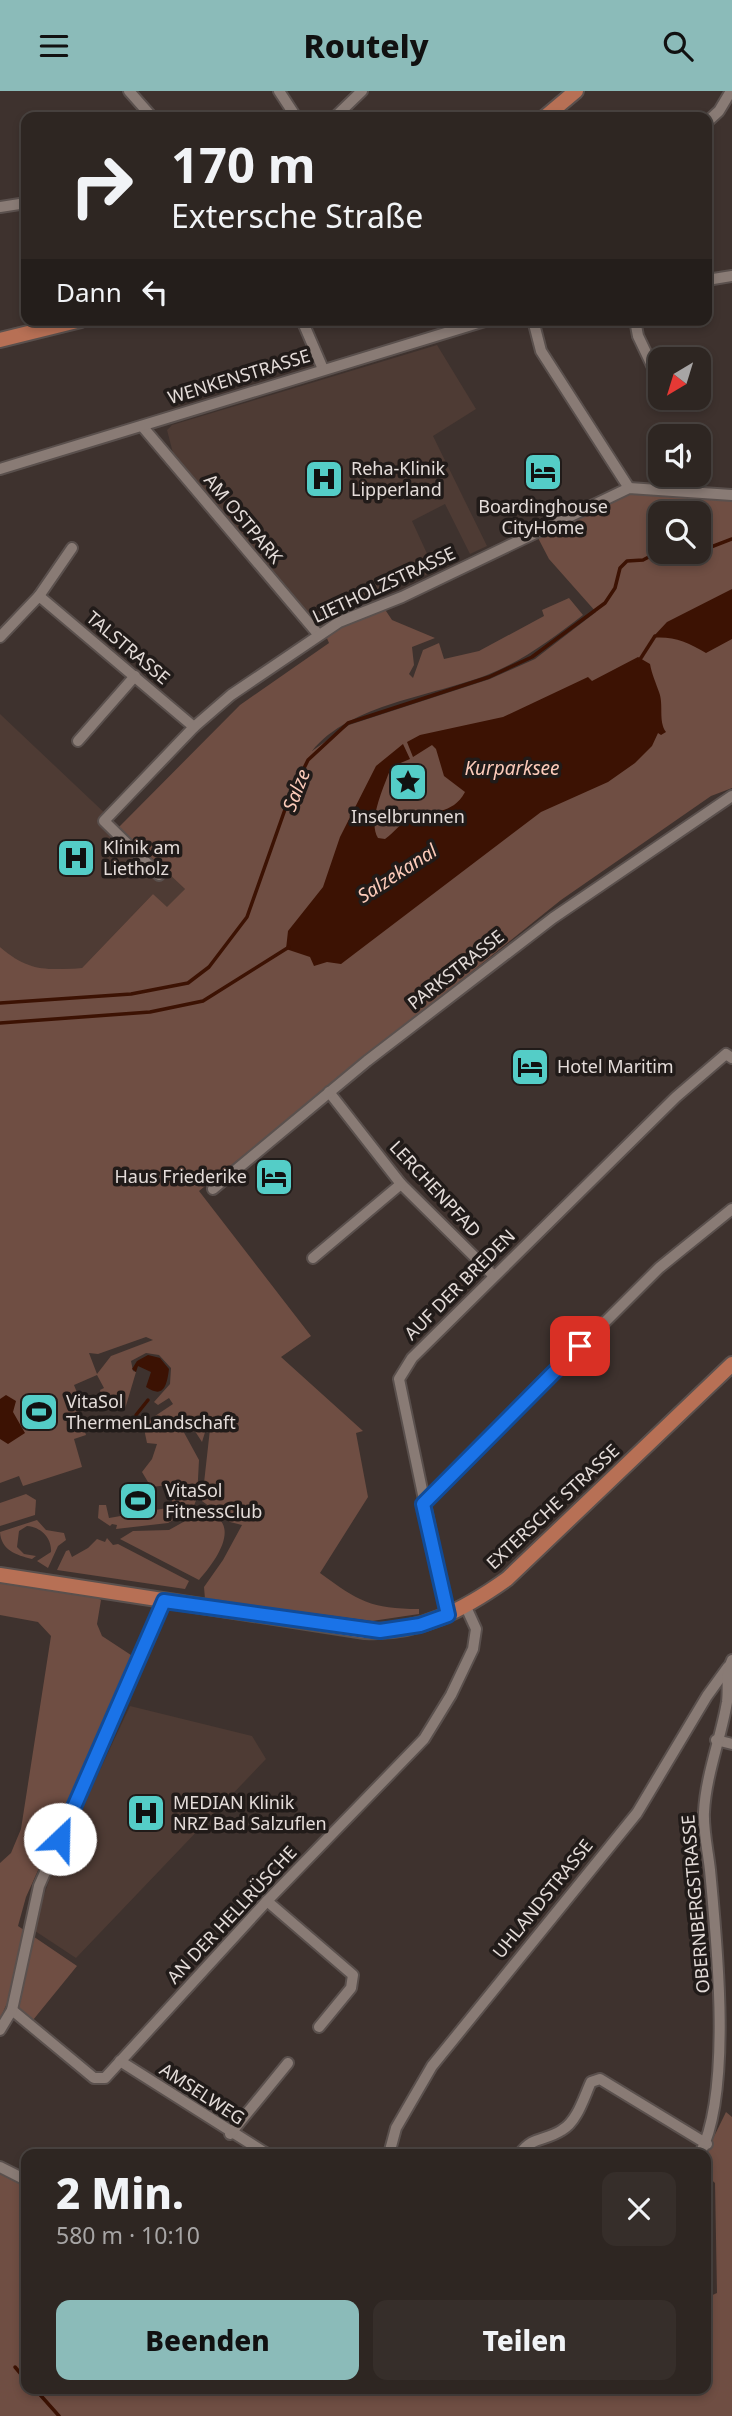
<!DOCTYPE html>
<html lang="de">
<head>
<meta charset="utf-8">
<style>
	body { margin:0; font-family:"Noto Sans",sans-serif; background:#362e2a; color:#f1f3f6; height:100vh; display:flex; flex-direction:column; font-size:26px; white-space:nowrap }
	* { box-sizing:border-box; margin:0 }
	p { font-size:23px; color:#a7a5a5 }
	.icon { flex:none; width:38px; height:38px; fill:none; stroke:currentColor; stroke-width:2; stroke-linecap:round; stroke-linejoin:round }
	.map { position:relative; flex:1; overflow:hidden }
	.side { position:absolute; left:21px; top:2058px; width:690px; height:245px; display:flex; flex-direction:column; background:#2e2622; border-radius:14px; box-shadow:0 4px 10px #0003,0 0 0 2px #494340 }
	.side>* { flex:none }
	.guide { position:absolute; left:21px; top:21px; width:691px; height:214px; border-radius:14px; box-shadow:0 4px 10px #0003,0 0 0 2px #494340; background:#2e2622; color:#f1f3f6; overflow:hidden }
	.needle { width:46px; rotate:218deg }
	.fabs { position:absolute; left:648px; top:256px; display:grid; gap:14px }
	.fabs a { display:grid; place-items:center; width:63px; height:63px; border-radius:14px; background:#2e2622; box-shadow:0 4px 10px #0003,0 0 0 2px #494340; font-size:35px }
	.pin { position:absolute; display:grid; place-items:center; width:60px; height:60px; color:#fff; margin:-30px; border-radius:14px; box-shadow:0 4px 10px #0006 }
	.me { position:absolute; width:77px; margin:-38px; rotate:24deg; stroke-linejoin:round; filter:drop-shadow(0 0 5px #0008) }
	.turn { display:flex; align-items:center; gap:24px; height:147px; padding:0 35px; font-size:32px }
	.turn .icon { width:91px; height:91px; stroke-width:2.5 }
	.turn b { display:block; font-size:49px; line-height:60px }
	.then { display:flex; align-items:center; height:66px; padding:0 35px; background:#0003; gap:14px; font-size:26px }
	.round { display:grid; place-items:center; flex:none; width:74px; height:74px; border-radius:14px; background:#362e2a }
	.head { display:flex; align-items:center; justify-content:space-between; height:119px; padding:0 35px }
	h1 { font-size:42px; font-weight:800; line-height:52px }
	.button { display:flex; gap:14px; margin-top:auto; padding:14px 35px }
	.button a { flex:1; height:80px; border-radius:14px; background:#8bbbb9; color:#111; font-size:28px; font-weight:800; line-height:80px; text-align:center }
	.button a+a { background:#362e2a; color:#f1f3f6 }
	header { display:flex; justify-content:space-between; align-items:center; height:91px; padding:0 35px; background:#8bbbb9; color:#111; font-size:32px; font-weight:800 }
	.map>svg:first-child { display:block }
</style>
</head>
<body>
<header><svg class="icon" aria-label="menu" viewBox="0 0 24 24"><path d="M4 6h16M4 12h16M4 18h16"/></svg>Routely<svg class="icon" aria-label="search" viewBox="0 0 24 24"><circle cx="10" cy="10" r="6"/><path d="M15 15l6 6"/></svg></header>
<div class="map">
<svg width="732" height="2325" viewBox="0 0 732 2325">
	<rect width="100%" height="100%" fill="#3e322e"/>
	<g fill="#4e3b34">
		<polygon points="437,254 476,318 433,345 487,455 470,463 445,413 412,430 435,480 344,518 328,530 313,529 173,362 167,339 172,334"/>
		<polygon points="0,623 185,798 167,817 153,803 82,877 41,879 16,870 0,856"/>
		<polygon points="130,1615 252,1645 266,1668 76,1867 32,1838 54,1776"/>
	</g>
	<g fill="#6f4e43" fill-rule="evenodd">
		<path d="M624 402 732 408V697L711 705 561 809 199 1100 311 1245 281 1266 363 1340 356 1342 368 1406 320 1482C358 1510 371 1518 419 1518V1523L372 1530 205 1508 204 1496 223 1469 242 1434 230 1431 202 1410 210 1338H206L202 1351 189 1331 181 1336 199 1369 197 1407 193 1417 168 1432 116 1438 117 1434 112 1433 110 1435 98 1427 99 1414H106L109 1427 173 1416 169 1394 151 1396 142 1381 152 1368 157 1353 147 1352 143 1333 173 1313 169 1307 158 1314 154 1311 170 1293 171 1277 159 1264 146 1262 131 1270 133 1280 136 1281 125 1318 106 1319 100 1299 104 1297 97 1284 74 1294 80 1309 76 1311 86 1344 74 1348 82 1376 23 1395 19 1385 0 1392V856C29 881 46 879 82 877L153 803 167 816 185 798 119 736 240 614 329 552 326 545 354 528 384 517 392 529 435 547 412 556 414 574 409 583 413 587 423 559 439 552 444 568 479 560 544 525 542 519 569 507 583 524C553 547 523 570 487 584 433 605 350 613 312 660L349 634 490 588 535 568 596 521 549 468 537 445ZM660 422H698V460H660ZM146 1246 153 1249 111 1265 97 1283 89 1262 98 1263Z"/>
		<polygon points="26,1403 36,1409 35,1424 0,1435 0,1412"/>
		<path d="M203 1420C245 1430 216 1470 199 1489L120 1448 133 1440 169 1439Z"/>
		<path d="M37 1429 46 1439 64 1442 66 1449 58 1455 48 1477 37 1470 51 1461C52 1447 41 1436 27 1435L19 1440 17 1456 24 1463 36 1465 32 1468C16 1464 1 1459 0 1441Z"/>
		<polygon points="107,1447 113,1454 118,1453 189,1490 185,1498 57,1479 66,1460 69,1459 72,1466 88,1457 97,1448 105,1451"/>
		<polygon points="0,1489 93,1504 101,1509 97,1533 102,1545 134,1566 26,1806 18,1835 77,1875 33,1929 8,1910 0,1928 0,1772 11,1762 21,1738 51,1545 38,1531 0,1524"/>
		<path d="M726 2021 732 2026V2325H0V2080L26 2093V2298H705V2064ZM706 2084 715 2092 717 2202 708 2206Z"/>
	</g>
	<g fill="#3c1203">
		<path d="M732 498V548L706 562C687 551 673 545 652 547L667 531Z"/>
		<path d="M638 566 650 573C652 584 656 592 659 601 664 614 658 630 666 641L661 644 658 642 652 655 635 672 608 691 541 721 341 873 327 871 314 875 310 866 286 858 288 840 323 796 340 746 376 675 403 653 410 668 391 676C385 694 367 730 378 747L385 748C394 742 401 731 411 727 432 718 452 725 465 701L444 685 436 658 432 654 413 666 407 651 420 644 503 626 588 586 592 590Z"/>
		<path d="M148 1264 160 1267 169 1278C167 1292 165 1309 146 1296L151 1281 138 1275 136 1281 132 1278 137 1270Z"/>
		<polygon points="6,1304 16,1310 13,1321 25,1342 8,1353 0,1348 0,1308"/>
	</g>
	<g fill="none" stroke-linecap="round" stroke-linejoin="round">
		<g stroke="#3c1203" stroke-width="3.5">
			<polyline points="688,460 698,461 732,448"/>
			<polyline points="639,570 655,545"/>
			<polyline points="0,912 131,903 188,892 209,876 247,826 288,710 308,669 348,632 489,586 532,566 605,512 615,497 620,477 627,470 643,469 660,460"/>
			<polyline points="0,932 150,921 203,910 289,856"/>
			<polyline points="136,1324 148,1309"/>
			<polyline points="15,2276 26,2289"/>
			<polyline points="35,2298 59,2325"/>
		</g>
		<defs>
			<g id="minor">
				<polyline points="129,0 152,26"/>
				<polyline points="279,0 296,26"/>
				<polyline points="335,26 362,0"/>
				<polyline points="707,31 719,20 731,0"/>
				<polyline points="0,116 26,112"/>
				<polyline points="707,189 732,185"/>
				<polyline points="302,229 323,278"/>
				<polyline points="533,229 541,260 629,397"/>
				<polyline points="635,229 638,245 660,291"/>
				<polyline points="142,335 318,543"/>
				<polyline points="0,378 488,229"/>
				<polyline points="39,505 72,457"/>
				<polyline points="0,546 39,505 194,636"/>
				<polyline points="78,650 135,585"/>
				<polyline points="159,784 104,730 194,636 231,604 339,531 402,506 629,397 732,404"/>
				<polyline points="329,1001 401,1093 493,1184"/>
				<polyline points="213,1098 367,970 553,827 732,705"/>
				<polyline points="313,1167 401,1093"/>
				<polyline points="423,1413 659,1177 732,1118"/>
				<polyline points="448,1524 399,1288 412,1267 676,1006 726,963 732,967"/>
				<polyline points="716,1649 732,1653"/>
				<polyline points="267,1810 353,1884 351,1897 319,1936"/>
				<polyline points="12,1919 94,1987 105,1987 267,1810 424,1648 451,1604 473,1558 476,1538 466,1516"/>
				<polyline points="0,1939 12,1919 39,1795 164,1510"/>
				<polyline points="120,1970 267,2063"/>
				<polyline points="230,2043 288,1972"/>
				<polyline points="389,2063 396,2037 432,1975 637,1722 707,1605 728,1576"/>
				<path d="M520 2063C532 2045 546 2050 562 2039 577 2031 584 2006 591 1991L600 1988 707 2053"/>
				<path d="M700 2063C732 2001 717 1853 710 1779 708 1760 703 1739 704 1721 706 1683 721 1647 727 1611 729 1597 725 1582 732 1569"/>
				<polyline points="0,2076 26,2089"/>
			</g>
			<g id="major">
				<polyline points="545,26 576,0"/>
				<polyline points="0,249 81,229"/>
				<path d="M0 1484 365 1540C419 1543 465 1518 507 1488L732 1273"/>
			</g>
		</defs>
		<use href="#minor" stroke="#5a504d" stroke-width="14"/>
		<use href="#major" stroke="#5a504d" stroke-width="18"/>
		<use href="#minor" stroke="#897b75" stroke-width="10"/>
		<use href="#major" stroke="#b77055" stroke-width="14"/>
	</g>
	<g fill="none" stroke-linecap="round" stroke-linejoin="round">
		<defs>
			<polyline id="route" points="60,1748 164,1510 380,1540 420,1534 448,1524 423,1413 580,1255"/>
		</defs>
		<use href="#route" stroke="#114b97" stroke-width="18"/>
		<use href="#route" stroke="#1a73e8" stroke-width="12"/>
	</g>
	<defs>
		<symbol id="hotel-square" viewBox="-11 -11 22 22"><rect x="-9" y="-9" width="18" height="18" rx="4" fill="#54cdc7" stroke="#211b19"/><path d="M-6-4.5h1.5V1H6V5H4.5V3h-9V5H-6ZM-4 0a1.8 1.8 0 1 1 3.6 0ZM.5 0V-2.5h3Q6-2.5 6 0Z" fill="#111"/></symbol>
		<symbol id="hospital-square" viewBox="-11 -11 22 22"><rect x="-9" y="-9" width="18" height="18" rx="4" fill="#54cdc7" stroke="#211b19"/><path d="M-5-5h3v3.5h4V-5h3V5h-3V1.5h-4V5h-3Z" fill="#111"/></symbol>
		<symbol id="sight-square" viewBox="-11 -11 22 22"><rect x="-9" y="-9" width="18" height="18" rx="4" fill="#54cdc7" stroke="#211b19"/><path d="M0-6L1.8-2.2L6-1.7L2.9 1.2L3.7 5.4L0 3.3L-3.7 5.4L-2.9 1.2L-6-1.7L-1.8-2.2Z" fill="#111"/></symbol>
		<symbol id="stadium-square" viewBox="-11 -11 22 22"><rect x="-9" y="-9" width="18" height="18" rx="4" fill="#54cdc7" stroke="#211b19"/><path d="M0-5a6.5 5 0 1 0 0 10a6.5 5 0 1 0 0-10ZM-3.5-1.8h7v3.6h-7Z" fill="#111"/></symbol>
	</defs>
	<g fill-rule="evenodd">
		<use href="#hotel-square" x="521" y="359" width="44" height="44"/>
		<use href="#hospital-square" x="302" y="366" width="44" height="44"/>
		<use href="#sight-square" x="386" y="669" width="44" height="44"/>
		<use href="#hospital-square" x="54" y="745" width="44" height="44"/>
		<use href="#hotel-square" x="508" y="954" width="44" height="44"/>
		<use href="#hotel-square" x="252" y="1064" width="44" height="44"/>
		<use href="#stadium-square" x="17" y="1299" width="44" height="44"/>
		<use href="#stadium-square" x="116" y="1388" width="44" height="44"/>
		<use href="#hospital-square" x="124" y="1700" width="44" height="44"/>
	</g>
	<g text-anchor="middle" stroke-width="7" stroke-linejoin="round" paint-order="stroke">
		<g font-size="18" fill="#e4dcd9" stroke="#211b19">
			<text transform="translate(239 286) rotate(-17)" y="6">WENKENSTRASSE</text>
			<text transform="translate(243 428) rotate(50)" y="6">AM OSTPARK</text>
			<text transform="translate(384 494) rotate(-25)" y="6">LIETHOLZSTRASSE</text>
			<text transform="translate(128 557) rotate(40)" y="6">TALSTRASSE</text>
			<text transform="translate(456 879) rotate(-38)" y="6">PARKSTRASSE</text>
			<text transform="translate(435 1098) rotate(47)" y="6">LERCHENPFAD</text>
			<text transform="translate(460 1194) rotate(-45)" y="6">AUF DER BREDEN</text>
			<text transform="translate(553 1416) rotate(-43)" y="6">EXTERSCHE STRASSE</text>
			<text transform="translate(543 1808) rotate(-51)" y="6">UHLANDSTRASSE</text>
			<text transform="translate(696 1813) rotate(-95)" y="6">OBERNBERGSTRASSE</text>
			<text transform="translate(232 1824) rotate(-47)" y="6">AN DER HELLRÜSCHE</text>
			<text transform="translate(202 2003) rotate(33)" y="6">AMSELWEG</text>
		</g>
		<g font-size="18" fill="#e4dcd9" stroke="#211b19" text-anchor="start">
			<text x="351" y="384">Reha-Klinik<tspan x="351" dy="21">Lipperland</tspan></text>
			<text x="543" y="422" text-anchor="middle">Boardinghouse<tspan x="543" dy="21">CityHome</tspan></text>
			<text x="408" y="732" text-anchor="middle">Inselbrunnen</text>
			<text x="103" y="763">Klinik am<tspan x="103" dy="21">Lietholz</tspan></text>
			<text x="557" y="982">Hotel Maritim</text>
			<text x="247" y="1092" text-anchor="end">Haus Friederike</text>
			<text x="66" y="1317">VitaSol<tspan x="66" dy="21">ThermenLandschaft</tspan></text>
			<text x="165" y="1406">VitaSol<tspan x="165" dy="21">FitnessClub</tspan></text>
			<text x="173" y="1718">MEDIAN Klinik<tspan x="173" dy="21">NRZ Bad Salzuflen</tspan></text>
		</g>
		<g font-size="19" font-style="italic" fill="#fccbba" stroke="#211b19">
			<text x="512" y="684">Kurparksee</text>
			<text transform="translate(296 699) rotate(-69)" y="7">Salze</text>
			<text transform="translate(397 782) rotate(-33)" y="7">Salzekanal</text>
		</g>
	</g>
</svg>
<div class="fabs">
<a><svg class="needle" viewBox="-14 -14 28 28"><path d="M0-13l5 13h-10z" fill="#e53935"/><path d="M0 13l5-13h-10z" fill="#a7a5a5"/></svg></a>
<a><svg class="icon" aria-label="sound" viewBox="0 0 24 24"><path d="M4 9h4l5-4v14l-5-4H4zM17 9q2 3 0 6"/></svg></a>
<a><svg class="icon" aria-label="search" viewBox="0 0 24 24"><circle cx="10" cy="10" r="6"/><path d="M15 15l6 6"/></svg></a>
</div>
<div class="pin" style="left:580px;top:1255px;background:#d93025"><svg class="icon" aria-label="arrive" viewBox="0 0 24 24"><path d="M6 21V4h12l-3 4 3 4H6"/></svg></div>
<svg class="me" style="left:60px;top:1748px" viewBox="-20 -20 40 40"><circle r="19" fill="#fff"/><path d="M0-13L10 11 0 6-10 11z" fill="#1a73e8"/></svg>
<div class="guide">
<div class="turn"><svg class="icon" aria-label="right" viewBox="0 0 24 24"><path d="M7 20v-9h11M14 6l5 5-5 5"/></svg><div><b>170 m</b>Extersche Straße</div></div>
<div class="then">Dann<svg class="icon" aria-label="left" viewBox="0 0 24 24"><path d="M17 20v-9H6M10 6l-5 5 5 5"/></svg></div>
</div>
<section class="side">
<div class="head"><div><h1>2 Min.</h1><p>580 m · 10:10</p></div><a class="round"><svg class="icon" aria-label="close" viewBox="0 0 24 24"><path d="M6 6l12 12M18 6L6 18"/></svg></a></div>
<div class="button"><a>Beenden</a><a>Teilen</a></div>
</section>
</div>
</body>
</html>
